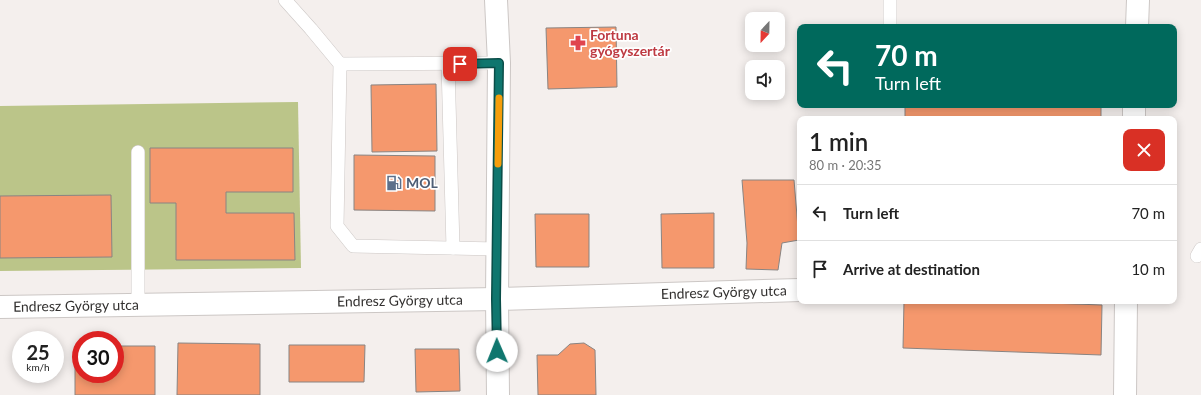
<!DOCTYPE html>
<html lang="en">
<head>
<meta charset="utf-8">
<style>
	body { margin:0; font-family:Lato,sans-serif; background:#f6f6f6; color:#222; height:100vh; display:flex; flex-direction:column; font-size:15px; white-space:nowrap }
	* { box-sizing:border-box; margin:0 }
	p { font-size:13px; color:#767676 }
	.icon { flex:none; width:22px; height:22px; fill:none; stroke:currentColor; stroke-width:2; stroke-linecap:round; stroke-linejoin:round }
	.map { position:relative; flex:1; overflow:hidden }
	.side { position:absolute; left:797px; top:116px; width:380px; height:188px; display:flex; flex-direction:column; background:#fff; border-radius:8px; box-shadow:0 2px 10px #0003 }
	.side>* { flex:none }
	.top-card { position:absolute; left:797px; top:24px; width:380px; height:84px; border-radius:8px; box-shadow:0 2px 10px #0003; background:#00695c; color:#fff; overflow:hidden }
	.needle { width:26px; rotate:202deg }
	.buttons { position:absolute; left:745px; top:12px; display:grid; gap:8px }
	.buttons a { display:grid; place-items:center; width:40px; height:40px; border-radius:8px; background:#fff; box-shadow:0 2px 10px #0003; font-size:20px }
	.speed { position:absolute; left:12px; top:331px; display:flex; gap:8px; font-size:20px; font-weight:700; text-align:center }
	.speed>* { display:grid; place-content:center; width:52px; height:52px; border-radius:50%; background:#fff; box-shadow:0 2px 10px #0003; line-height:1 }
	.speed small { font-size:10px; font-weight:400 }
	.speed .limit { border:6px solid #d22; background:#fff; color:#111 }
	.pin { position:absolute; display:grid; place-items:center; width:34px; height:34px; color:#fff; margin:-17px; border-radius:8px; box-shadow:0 2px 6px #0006 }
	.me { position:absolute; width:44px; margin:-22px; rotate:359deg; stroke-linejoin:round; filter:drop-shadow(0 0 3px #0008) }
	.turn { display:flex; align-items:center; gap:14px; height:84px; padding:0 12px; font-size:18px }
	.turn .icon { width:52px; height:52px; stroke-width:2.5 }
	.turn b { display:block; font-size:28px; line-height:34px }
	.round { display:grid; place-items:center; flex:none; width:42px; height:42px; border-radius:8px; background:#f6f6f6 }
	.overview { display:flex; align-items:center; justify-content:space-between; height:68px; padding:0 12px }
	h1 { font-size:24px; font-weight:600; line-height:30px }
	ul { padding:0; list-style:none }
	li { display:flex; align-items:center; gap:12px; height:56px; padding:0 12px; border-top:1px solid #e0e0e0 }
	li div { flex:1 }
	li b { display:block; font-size:15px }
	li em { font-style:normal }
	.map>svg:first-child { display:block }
</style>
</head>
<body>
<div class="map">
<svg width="1201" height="395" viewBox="0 0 1201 395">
	<rect width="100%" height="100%" fill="#f4efed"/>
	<polygon fill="#bbc589" points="298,102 301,268 0,271 0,106"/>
	<g fill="#f5986d" stroke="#898482">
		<polygon points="616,27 617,87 548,89 546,28"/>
		<polygon points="436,84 437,151 372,152 371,85"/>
		<rect x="905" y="105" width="196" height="14"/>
		<polygon points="150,148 293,148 293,192 226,192 226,213 294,213 295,260 176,260 176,203 150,203"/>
		<polygon points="354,155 435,156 435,211 354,210"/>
		<polygon points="742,180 794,180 799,240 782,243 778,270 746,269 747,243"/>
		<polygon points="111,195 112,257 0,258 0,196"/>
		<polygon points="714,213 714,268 662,268 661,214"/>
		<polygon points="535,214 589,214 589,267 536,267"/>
		<polygon points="904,301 995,301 1102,305 1101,355 903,348"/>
		<polygon points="178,343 260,344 260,395 177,395"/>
		<polygon points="584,343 595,350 596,395 538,395 537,355 558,355 570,344"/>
		<polygon points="289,345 365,345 364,382 289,382"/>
		<polygon points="75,346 81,346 81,374 115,374 115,346 155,346 155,395 75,395"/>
		<polygon points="415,349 459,349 460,391 416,392"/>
	</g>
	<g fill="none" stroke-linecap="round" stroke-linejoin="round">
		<defs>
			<g id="service">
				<polyline points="285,0 311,29 340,64 337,226 353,246 498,249"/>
				<polyline points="890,27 890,0"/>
				<polyline points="340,64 499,63"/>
				<polyline points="448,64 453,248"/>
				<polyline points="138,152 138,305"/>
				<polyline points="1197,256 1201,249"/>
			</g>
			<g id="minor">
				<polyline points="496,0 499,63 497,299 498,395"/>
				<polyline points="1137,27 1138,0"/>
				<polyline points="1134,119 1134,105"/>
				<path id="s1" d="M0 307 497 299 800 290"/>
				<polyline points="1125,395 1126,301"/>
			</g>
		</defs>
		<use href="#service" stroke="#ccc7c5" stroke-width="14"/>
		<use href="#minor" stroke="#ccc7c5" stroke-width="24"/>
		<use href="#service" stroke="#fff" stroke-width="13"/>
		<use href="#minor" stroke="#fff" stroke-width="22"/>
	</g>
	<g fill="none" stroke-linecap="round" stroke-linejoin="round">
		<defs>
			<polyline id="route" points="460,64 499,63 496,299 497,351"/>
		</defs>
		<use href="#route" stroke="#0a4d48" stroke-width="10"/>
		<use href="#route" stroke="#0f766e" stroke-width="7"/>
		<polyline stroke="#f59e0b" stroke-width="7" points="498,164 499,98"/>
	</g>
	<defs>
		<symbol id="pharmacy-bare" viewBox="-9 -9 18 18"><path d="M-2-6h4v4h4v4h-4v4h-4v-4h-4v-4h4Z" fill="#e0444e" stroke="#fff" stroke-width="2.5" paint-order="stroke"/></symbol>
		<symbol id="fuel-bare" viewBox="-9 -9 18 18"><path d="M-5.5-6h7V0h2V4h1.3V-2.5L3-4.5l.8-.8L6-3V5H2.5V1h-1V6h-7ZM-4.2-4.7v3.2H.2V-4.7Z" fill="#5c6f8a" stroke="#fff" stroke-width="2.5" paint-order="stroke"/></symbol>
	</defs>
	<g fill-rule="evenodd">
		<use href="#pharmacy-bare" x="567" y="32" width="22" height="22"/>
		<use href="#fuel-bare" x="383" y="172" width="22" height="22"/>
	</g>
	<g text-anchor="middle" stroke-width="3.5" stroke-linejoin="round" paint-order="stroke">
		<g font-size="14" font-weight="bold" fill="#be3a42" stroke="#fff" text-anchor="start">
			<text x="590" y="40">Fortuna<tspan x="590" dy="16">gyógyszertár</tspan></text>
		</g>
		<g font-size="14" font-weight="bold" fill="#4e5e75" stroke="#fff" text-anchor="start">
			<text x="406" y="188">MOL</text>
		</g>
		<g font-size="14" fill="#32302f" stroke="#fff">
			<text dy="5" stroke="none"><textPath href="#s1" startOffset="724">Endresz György utca</textPath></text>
			<text dy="5" stroke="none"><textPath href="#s1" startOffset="400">Endresz György utca</textPath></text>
			<text dy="5" stroke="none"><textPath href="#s1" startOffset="76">Endresz György utca</textPath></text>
		</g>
	</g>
</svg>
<div class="buttons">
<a><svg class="needle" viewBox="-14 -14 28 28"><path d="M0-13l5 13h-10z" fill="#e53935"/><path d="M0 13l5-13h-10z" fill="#767676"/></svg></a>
<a><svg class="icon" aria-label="sound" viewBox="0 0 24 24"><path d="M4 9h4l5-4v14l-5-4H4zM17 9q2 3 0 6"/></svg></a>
</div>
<div class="speed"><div>25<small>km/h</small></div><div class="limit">30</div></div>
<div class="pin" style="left:460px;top:64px;background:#d93025"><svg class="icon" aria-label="arrive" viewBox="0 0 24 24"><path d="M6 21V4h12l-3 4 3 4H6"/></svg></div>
<svg class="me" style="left:497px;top:351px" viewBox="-20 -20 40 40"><circle r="19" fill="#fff"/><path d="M0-13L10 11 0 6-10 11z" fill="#0f766e"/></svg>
<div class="top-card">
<div class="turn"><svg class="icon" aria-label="left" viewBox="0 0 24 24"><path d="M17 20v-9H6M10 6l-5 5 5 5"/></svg><div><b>70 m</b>Turn left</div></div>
</div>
<section class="side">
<div class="overview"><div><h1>1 min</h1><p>80 m · 20:35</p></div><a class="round" style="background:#d93025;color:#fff"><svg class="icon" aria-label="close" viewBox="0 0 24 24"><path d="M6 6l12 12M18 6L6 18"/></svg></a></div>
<ul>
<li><svg class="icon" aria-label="left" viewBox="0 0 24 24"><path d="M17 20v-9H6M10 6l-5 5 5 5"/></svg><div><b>Turn left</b></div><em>70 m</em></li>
<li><svg class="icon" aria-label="arrive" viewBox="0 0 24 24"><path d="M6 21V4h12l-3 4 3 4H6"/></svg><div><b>Arrive at destination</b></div><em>10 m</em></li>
</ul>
</section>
</div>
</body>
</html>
